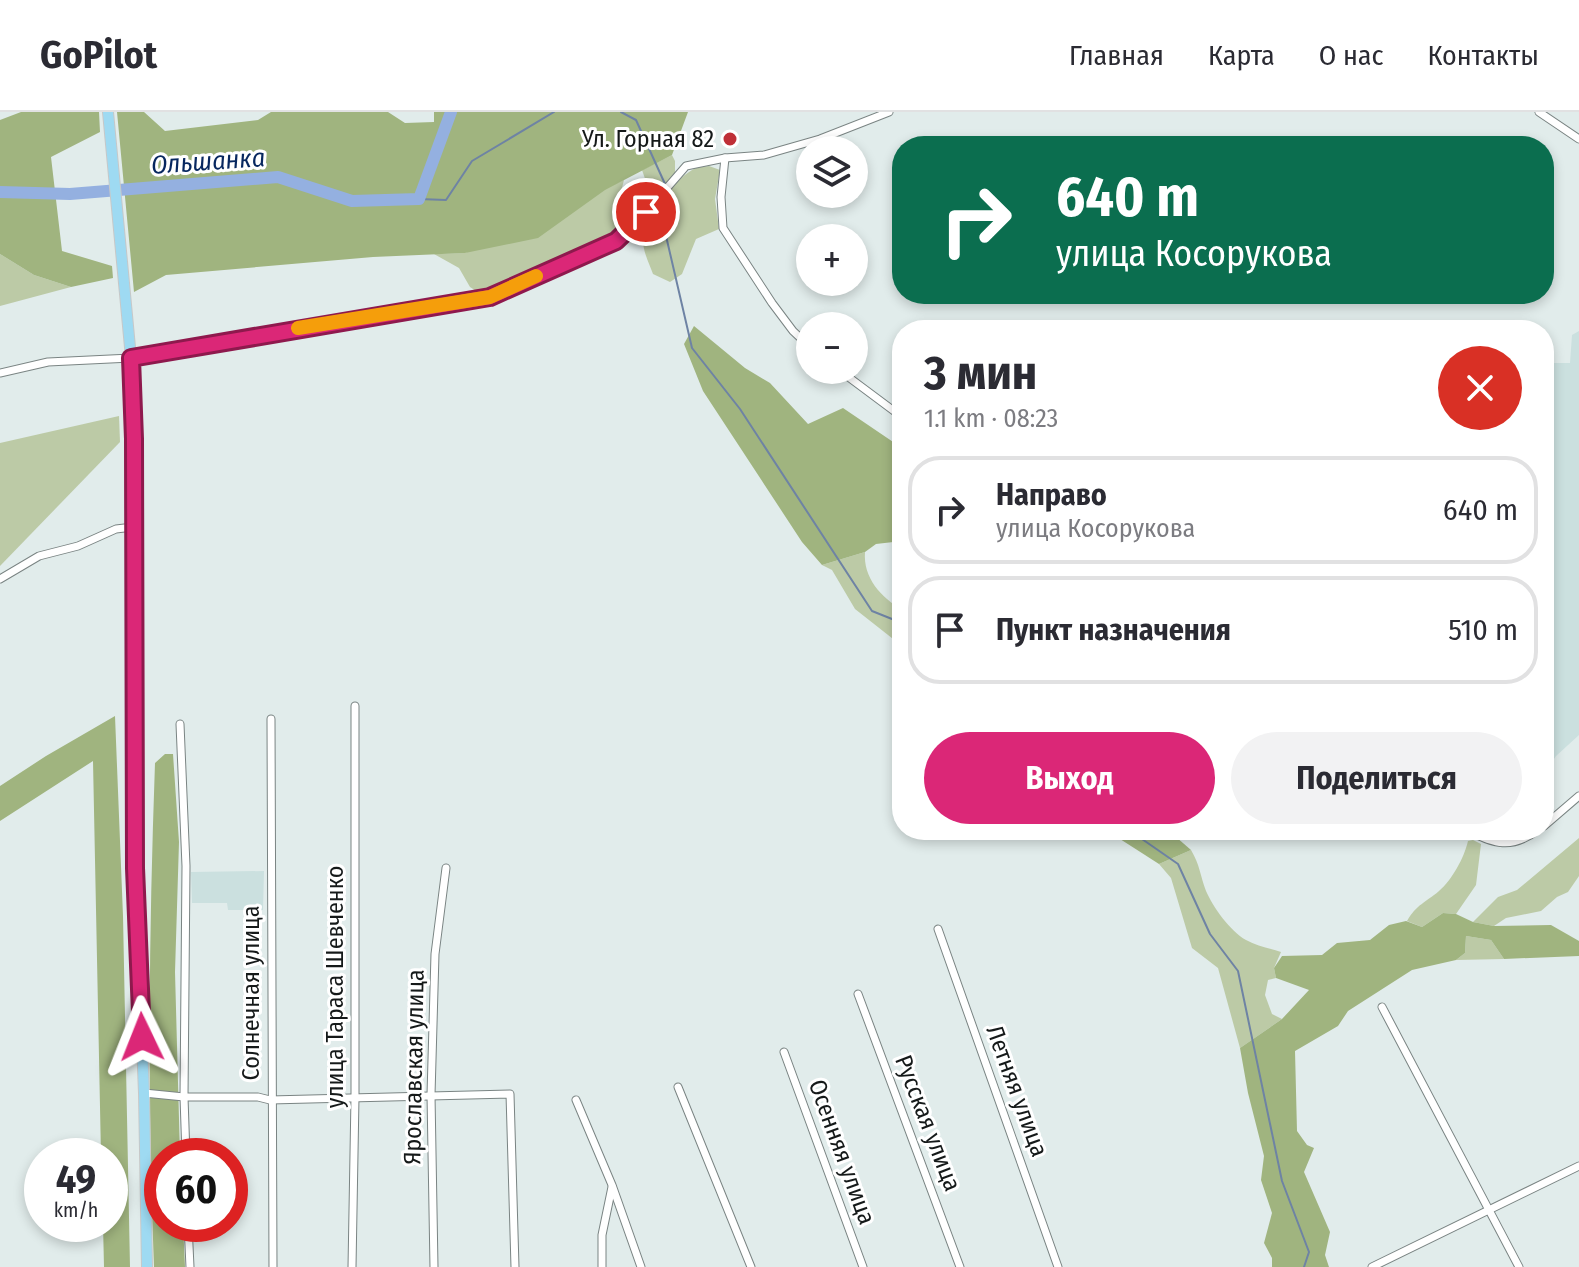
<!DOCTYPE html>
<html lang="ru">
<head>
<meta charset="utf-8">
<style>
	body { margin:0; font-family:"Fira Sans Condensed",sans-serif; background:#f2f2f3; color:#2b2b33; height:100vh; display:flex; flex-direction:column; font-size:30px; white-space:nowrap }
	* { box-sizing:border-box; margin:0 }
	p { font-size:26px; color:#7c7c81 }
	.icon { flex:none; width:44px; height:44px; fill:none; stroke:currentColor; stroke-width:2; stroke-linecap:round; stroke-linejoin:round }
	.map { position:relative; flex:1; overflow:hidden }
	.details { position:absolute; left:892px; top:208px; width:662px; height:520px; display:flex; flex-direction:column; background:#fff; border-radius:32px; box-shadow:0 4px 12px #0003 }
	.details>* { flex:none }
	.guide { position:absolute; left:892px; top:24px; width:662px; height:168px; border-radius:32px; box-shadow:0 4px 12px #0003; background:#0b6e4f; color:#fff; overflow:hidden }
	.tools { position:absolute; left:796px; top:24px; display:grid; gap:16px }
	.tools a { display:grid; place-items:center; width:72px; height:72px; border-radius:50%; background:#fff; box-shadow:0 4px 12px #0003; font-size:40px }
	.speed { position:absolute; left:24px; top:1026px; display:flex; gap:16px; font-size:40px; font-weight:700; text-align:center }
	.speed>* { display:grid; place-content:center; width:104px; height:104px; border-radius:50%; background:#fff; box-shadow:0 4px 12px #0003; line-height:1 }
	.speed small { font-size:20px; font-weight:400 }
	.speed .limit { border:12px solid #d22; background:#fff; color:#111 }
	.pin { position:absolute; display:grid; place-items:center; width:68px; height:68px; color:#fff; margin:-34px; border:4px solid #fff; border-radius:50%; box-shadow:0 2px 8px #0007 }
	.me { position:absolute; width:88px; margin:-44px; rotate:358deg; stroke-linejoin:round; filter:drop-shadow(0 0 6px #0008) }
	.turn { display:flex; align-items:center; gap:28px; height:168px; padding:0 32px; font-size:36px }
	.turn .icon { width:104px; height:104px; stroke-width:2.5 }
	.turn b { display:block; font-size:56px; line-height:68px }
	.round { display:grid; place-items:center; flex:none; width:84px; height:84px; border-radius:42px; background:#f2f2f3 }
	.headline { display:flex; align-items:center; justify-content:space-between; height:136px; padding:0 32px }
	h1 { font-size:48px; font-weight:700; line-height:60px }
	.button { display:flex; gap:16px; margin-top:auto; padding:16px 32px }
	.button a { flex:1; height:92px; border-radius:48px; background:#db2777; color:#fff; font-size:32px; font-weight:700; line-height:92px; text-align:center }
	.button a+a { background:#f2f2f3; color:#2b2b33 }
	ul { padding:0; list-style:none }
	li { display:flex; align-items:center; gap:24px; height:108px; margin:0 16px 12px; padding:0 16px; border:4px solid #e1e1e2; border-radius:32px }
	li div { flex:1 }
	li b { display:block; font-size:30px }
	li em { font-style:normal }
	header { display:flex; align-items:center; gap:48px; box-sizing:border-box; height:112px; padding:0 40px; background:#fff; border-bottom:2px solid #e1e1e2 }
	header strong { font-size:38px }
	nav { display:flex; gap:44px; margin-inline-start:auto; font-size:28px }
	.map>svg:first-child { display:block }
</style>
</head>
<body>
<header>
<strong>GoPilot</strong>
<nav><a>Главная</a><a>Карта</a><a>О нас</a><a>Контакты</a></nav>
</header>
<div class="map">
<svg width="1579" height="1155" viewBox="0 0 1579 1155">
	<rect width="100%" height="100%" fill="#e1eceb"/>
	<g fill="#cbe0df">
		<polygon points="1579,219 1579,623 1556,644 1544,662 1544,251 1570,251 1572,223"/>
		<polygon points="264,759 263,798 228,798 227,791 192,791 191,760"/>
	</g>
	<g fill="#bccaa6">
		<polygon points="672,43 675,49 675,66 652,87 642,58"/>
		<path d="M709 54 720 58 715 87 719 117 696 127 682 162 670 170 653 162C649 151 642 138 643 125 644 106 678 63 696 56 700 54 704 55 709 54Z"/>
		<path d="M624 68 622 76 634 93 637 103C610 130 577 141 542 156 520 165 500 175 476 179L470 175 459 156 434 142 465 141Z"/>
		<polygon points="0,142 34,163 71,175 0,194"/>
		<polygon points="119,304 120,330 0,454 0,331"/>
		<path d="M865 440C863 466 881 485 902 498V534L855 497 832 458 822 453Z"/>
		<polygon points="1579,726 1579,764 1568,780 1557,785 1541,799 1506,806 1494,814 1473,810 1498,785 1517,778"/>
		<path d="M1473 728 1481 732 1476 773 1456 802 1443 801 1422 815 1407 809C1417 792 1425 791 1439 779 1452 768 1464 746 1468 729Z"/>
		<path d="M1191 738C1200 753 1200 763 1206 779 1213 795 1230 819 1246 828 1257 834 1269 836 1281 840L1274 856 1276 866 1268 868 1265 883 1272 902 1282 907 1240 936 1218 856 1192 836 1171 766 1159 752Z"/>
		<polygon points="1466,824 1491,828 1504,847 1456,848 1465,841"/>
	</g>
	<g fill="#a0b47f">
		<polygon points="21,0 99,0 100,20 51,45 62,139 112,154 113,166 71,175 34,163 0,142 0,8"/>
		<polygon points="117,0 144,0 165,19 258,8 271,0 388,0 405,11 434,10 434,0 688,0 672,43 605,78 538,126 465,141 373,145 166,163 134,180"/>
		<polygon points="694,214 745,256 770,271 808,312 843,296 902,336 902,429 876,432 865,440 822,453 802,430 703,279 684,232"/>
		<polygon points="115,604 123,804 130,1155 104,1155 103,1112 110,1112 110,1044 101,1044 93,649 0,709 0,674 46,644"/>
		<path d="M165 642H173L179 730 175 860 180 1044H162V1112H183L185 1155H154C147 987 149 819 155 651Z"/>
		<polygon points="1106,718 1168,718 1191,738 1159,752"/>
		<polygon points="1443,801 1456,802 1473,810 1494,814 1551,813 1579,829 1579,844 1504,847 1491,828 1466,824 1465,841 1456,848 1412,858 1348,899 1338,914 1295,939 1297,1019 1307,1033 1314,1036 1304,1060 1330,1120 1325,1143 1329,1155 1272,1155 1272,1146 1264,1131 1272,1101 1261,1068 1264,1044 1248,981 1240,936 1282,907 1309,878 1276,866 1274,856 1282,844 1322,843 1337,831 1370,828 1389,813 1406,809 1422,815"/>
	</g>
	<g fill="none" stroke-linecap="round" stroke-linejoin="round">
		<g stroke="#6e83a4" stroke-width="2">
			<polyline points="621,0 636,8 665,72"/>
			<polyline points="667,78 670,94 663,111 692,236 740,297 872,499 902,511"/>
			<polyline points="419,87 446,88 472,49 554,0"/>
			<polyline points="1129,718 1178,752 1210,822 1238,859 1282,1069 1309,1140 1304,1155"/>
		</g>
		<polyline stroke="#94b0e0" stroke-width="12" points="0,80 70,82 278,65 352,89 419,87 451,0"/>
		<defs>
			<g id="minor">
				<polyline points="1539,0 1579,27"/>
				<polyline points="725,46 721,85 723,116 772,191 793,219 810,235"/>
				<polyline points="839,258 902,305"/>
				<polyline points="0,261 48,250 131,246 490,185 616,129 646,100 686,54 725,46 764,43 820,27 889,0"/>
				<polyline points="0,467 39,444 78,434 116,417 133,415"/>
				<polyline points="271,607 273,1155"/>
				<polyline points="180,612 186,754 184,985 186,1044"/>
				<polyline points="1544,714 1579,684"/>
				<path d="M1466 718C1495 732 1511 738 1538 718"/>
				<polyline points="938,817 1058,1155"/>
				<polyline points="858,882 960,1155"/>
				<polyline points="1382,895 1519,1155"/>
				<polyline points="784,940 863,1155"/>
				<polyline points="678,975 751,1155"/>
				<polyline points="144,981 184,985 258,985 270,988 510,982 515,1155"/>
				<polyline points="576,988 612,1073 641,1155"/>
				<polyline points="188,1112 190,1155"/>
				<polyline points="352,1155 355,985 355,594"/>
				<polyline points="434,1155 431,983 435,842 446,756"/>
				<polyline points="602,1155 602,1123 612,1075"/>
				<polyline points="1372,1155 1579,1054"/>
			</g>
			<polyline id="primary" points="108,0 131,246 134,327 135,756 144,981 147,1155"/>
		</defs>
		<use href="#minor" stroke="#7a8483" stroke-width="9"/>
		<use href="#primary" stroke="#c7c8c8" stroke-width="12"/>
		<use href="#minor" stroke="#fff" stroke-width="7"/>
		<use href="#primary" stroke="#9edaf2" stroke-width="10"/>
	</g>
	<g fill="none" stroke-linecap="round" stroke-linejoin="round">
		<defs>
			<polyline id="route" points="142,925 135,756 134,327 131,246 490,185 616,129 646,100"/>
		</defs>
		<use href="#route" stroke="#8e194d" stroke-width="20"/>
		<use href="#route" stroke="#db2777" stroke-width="14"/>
		<polyline stroke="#f59e0b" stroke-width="14" points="298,216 490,185 536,164"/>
	</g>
	<circle fill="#bf2f37" stroke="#fff" stroke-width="3" cx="730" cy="27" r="8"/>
	<g text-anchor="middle" stroke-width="6" stroke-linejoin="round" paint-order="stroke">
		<g font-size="24" fill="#151919" stroke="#fff" text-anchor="end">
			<text x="714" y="35">Ул. Горная 82</text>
		</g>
		<g font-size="24" fill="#151919" stroke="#fff">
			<text transform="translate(335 875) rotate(-90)" y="8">улица Тараса Шевченко</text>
			<text transform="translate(251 881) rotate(-90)" y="8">Солнечная улица</text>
			<text transform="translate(414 955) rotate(-89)" y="8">Ярославская улица</text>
			<text transform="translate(1017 979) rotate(70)" y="8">Летняя улица</text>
			<text transform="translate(928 1011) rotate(69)" y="8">Русская улица</text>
			<text transform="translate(842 1040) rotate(70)" y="8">Осенняя улица</text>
		</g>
		<g font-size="26" font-style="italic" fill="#07275f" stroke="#fff">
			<text transform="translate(208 49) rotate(-4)" y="9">Ольшанка</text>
		</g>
	</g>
</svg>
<div class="tools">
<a><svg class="icon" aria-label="layers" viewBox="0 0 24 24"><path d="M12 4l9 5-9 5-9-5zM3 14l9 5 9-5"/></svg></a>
<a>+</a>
<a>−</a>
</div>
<div class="speed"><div>49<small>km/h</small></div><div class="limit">60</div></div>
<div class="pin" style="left:646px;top:100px;background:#d93025"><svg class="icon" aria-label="arrive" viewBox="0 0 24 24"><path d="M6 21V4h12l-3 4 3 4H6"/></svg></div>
<svg class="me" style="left:142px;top:925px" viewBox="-20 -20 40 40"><path d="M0-17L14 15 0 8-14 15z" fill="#db2777" stroke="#fff" stroke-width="4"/></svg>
<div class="guide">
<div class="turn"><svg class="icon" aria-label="right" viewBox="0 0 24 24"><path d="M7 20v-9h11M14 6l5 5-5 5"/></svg><div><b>640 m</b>улица Косорукова</div></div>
</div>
<section class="details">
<div class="headline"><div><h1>3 мин</h1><p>1.1 km · 08:23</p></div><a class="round" style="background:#d93025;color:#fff"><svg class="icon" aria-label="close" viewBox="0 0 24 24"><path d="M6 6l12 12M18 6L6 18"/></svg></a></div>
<ul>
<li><svg class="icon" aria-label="right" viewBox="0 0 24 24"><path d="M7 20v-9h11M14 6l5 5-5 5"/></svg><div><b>Направо</b><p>улица Косорукова</p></div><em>640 m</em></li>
<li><svg class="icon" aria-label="arrive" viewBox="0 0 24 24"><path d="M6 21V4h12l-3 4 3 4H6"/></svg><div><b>Пункт назначения</b></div><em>510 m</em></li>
</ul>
<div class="button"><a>Выход</a><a>Поделиться</a></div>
</section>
</div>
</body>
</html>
